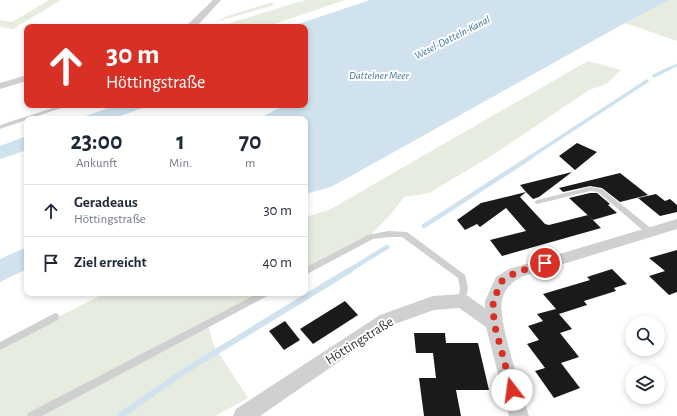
<!DOCTYPE html>
<html lang="de">
<head>
<meta charset="utf-8">
<style>
	body { margin:0; font-family:"Alegreya Sans",sans-serif; background:#f6f6f7; color:#1f2937; height:100vh; display:flex; flex-direction:column; font-size:15px; white-space:nowrap }
	* { box-sizing:border-box; margin:0 }
	p { font-size:13px; color:#747a83 }
	.icon { flex:none; width:22px; height:22px; fill:none; stroke:currentColor; stroke-width:2; stroke-linecap:round; stroke-linejoin:round }
	.map { position:relative; flex:1; overflow:hidden }
	.sheet { position:absolute; left:24px; top:116px; width:284px; height:180px; display:flex; flex-direction:column; background:#fff; border-radius:8px; box-shadow:0 2px 6px #0003 }
	.sheet>* { flex:none }
	.top-card { position:absolute; left:24px; top:24px; width:284px; height:84px; border-radius:8px; box-shadow:0 2px 6px #0003; background:#d93025; color:#fff; overflow:hidden }
	.buttons { position:absolute; left:625px; top:316px; display:grid; gap:8px }
	.buttons a { display:grid; place-items:center; width:40px; height:40px; border-radius:50%; background:#fff; box-shadow:0 2px 6px #0003; font-size:20px }
	.pin { position:absolute; display:grid; place-items:center; width:34px; height:34px; color:#fff; margin:-17px; border:2px solid #fff; border-radius:50%; box-shadow:0 1px 4px #0007 }
	.me { position:absolute; width:44px; margin:-22px; rotate:345deg; stroke-linejoin:round; filter:drop-shadow(0 0 3px #0008) }
	.turn { display:flex; align-items:center; gap:14px; height:84px; padding:0 16px; font-size:18px }
	.turn .icon { width:52px; height:52px; stroke-width:2.5 }
	.turn b { display:block; font-size:28px; line-height:34px }
	.eta { display:flex; justify-content:space-evenly; align-items:center; height:68px; text-align:center }
	.eta b { font-size:24px; font-weight:600; line-height:28px }
	ul { padding:0; list-style:none }
	li { display:flex; align-items:center; gap:12px; height:52px; padding:0 16px; border-top:1px solid #e0e1e3 }
	li div { flex:1 }
	li b { display:block; font-size:15px }
	li em { font-style:normal }
	.map>svg:first-child { display:block }
</style>
</head>
<body>
<div class="map">
<svg width="677" height="416" viewBox="0 0 677 416">
	<rect width="100%" height="100%" fill="#fff"/>
	<g fill="#e6ecdf">
		<polygon points="49,0 61,0 13,29 0,27 0,20 12,22"/>
		<polygon points="305,0 345,0 265,27 217,27"/>
		<polygon points="670,0 677,0 677,41 625,23"/>
		<polygon points="270,3 274,3 271,6 215,22 227,16"/>
		<polygon points="588,61 621,70 606,84 589,90 496,153 429,193 404,197 391,214 371,235 305,270 305,217 329,210"/>
		<polygon points="105,293 261,293 27,416 0,416 0,347"/>
		<polygon points="208,326 214,346 248,398 215,416 37,416"/>
	</g>
	<g fill="#cfe2ee">
		<polygon points="370,0 670,0 625,23 331,187 305,194 305,119 258,119 285,105 305,105 305,27 289,27"/>
		<polygon points="117,105 151,105 112,119 77,119"/>
		<polygon points="27,136 27,150 0,159 0,146"/>
		<polygon points="27,247 27,269 0,282 0,259"/>
	</g>
	<g fill="none" stroke-linecap="round" stroke-linejoin="round">
		<polyline stroke="#cfe2ee" stroke-width="2.5" points="668,69 677,65"/>
		<g stroke="#cfe2ee" stroke-width="3.5">
			<polyline points="654,76 670,68"/>
			<polyline points="529,158 647,81"/>
		</g>
		<g stroke="#cfe2ee" stroke-width="4.5">
			<polyline points="424,226 531,157"/>
			<polyline points="348,271 387,247"/>
		</g>
		<polyline stroke="#cfe2ee" stroke-width="6" points="120,416 183,372 350,270"/>
	</g>
	<g fill="#1a1a1a">
		<polygon points="577,143 597,152 575,170 559,156"/>
		<polygon points="572,172 539,197 533,199 526,192 520,197 545,224 549,225 588,215 601,228 502,256 490,240 526,231 506,208 480,227 477,224 465,230 457,220 481,203 526,192 520,185"/>
		<polygon points="620,173 648,195 620,202 602,188 590,186 563,192 559,188"/>
		<polygon points="590,193 597,193 610,204 608,205 617,213 593,220 569,198"/>
		<polygon points="656,194 665,201 670,199 677,205 677,212 660,216 638,198"/>
		<polygon points="677,250 677,292 669,295 649,276 665,271 649,258"/>
		<polygon points="612,269 627,284 614,288 616,291 584,301 587,305 559,314 572,329 560,333 579,357 561,363 580,388 554,398 535,371 545,368 527,344 539,340 528,326 543,321 537,314 556,309 543,294 590,280 587,277"/>
		<polygon points="345,301 358,315 313,344 300,329"/>
		<polygon points="285,321 300,340 284,350 269,331"/>
		<polygon points="414,333 445,333 446,343 478,343 489,390 456,390 461,416 424,416 419,378 436,378 433,353 416,353"/>
	</g>
	<g fill="none" stroke-linecap="round" stroke-linejoin="round">
		<g fill="#d0d0d0" fill-rule="evenodd">
			<polygon points="62,105 70,105 0,129 0,125"/>
			<polygon points="590,187 602,189 652,229 653,231 652,233 646,233 598,192 590,191 537,204 534,202 537,200"/>
			<polygon points="388,231 407,232 465,275 468,288 465,303 462,304 459,303 458,301 460,288 458,278 402,237 388,237 373,239 305,275 305,268 368,235"/>
			<polygon points="259,293 270,293 269,295 42,416 27,416 28,413"/>
			<polygon points="55,313 58,314 59,317 58,320 0,350 0,342"/>
		</g>
		<g fill="#d0d0d0" fill-rule="evenodd">
			<polygon points="213,0 221,0 198,25 195,27 185,27"/>
			<polygon points="27,75 27,81 0,89 0,83"/>
			<path d="M677 219V229L521 277C511 283 505 288 502 300 497 319 523 394 529 416H509L486 327 459 308 434 310 392 325 260 416H233L236 409 380 315 433 296 462 294 468 296 485 308V301L496 277 509 269Z"/>
		</g>
	</g>
	<g fill="none" stroke-linecap="round" stroke-linejoin="round">
		<polyline stroke="#d93025" stroke-width="7" stroke-dasharray="0 12.6" points="512,390 494,323 493,301 502,281 515,273 545,263"/>
	</g>
	<g text-anchor="middle" stroke-width="4" stroke-linejoin="round" paint-order="stroke">
		<g font-size="11" font-style="italic" fill="#3f7597" stroke="#fff">
			<text transform="translate(452 37) rotate(-27)" y="4">Wesel-Datteln-Kanal</text>
			<text x="379" y="79">Dattelner Meer</text>
		</g>
		<g font-size="14" fill="#333" stroke="#fff">
			<text transform="translate(359 340) rotate(-32)" y="5">Höttingstraße</text>
		</g>
	</g>
</svg>
<div class="buttons">
<a><svg class="icon" aria-label="search" viewBox="0 0 24 24"><circle cx="10" cy="10" r="6"/><path d="M15 15l6 6"/></svg></a>
<a><svg class="icon" aria-label="layers" viewBox="0 0 24 24"><path d="M12 4l9 5-9 5-9-5zM3 14l9 5 9-5"/></svg></a>
</div>
<div class="pin" style="left:545px;top:263px;background:#d93025"><svg class="icon" aria-label="arrive" viewBox="0 0 24 24"><path d="M6 21V4h12l-3 4 3 4H6"/></svg></div>
<svg class="me" style="left:512px;top:390px" viewBox="-20 -20 40 40"><circle r="19" fill="#fff"/><path d="M0-13L10 11 0 6-10 11z" fill="#d93025"/></svg>
<div class="top-card">
<div class="turn"><svg class="icon" aria-label="ahead" viewBox="0 0 24 24"><path d="M12 20V5M6 11l6-6 6 6"/></svg><div><b>30 m</b>Höttingstraße</div></div>
</div>
<section class="sheet">
<div class="eta">
<div><b>23:00</b><p>Ankunft</p></div>
<div><b>1</b><p>Min.</p></div>
<div><b>70</b><p>m</p></div>
</div>
<ul>
<li><svg class="icon" aria-label="ahead" viewBox="0 0 24 24"><path d="M12 20V5M6 11l6-6 6 6"/></svg><div><b>Geradeaus</b><p>Höttingstraße</p></div><em>30 m</em></li>
<li><svg class="icon" aria-label="arrive" viewBox="0 0 24 24"><path d="M6 21V4h12l-3 4 3 4H6"/></svg><div><b>Ziel erreicht</b></div><em>40 m</em></li>
</ul>
</section>
</div>
</body>
</html>
